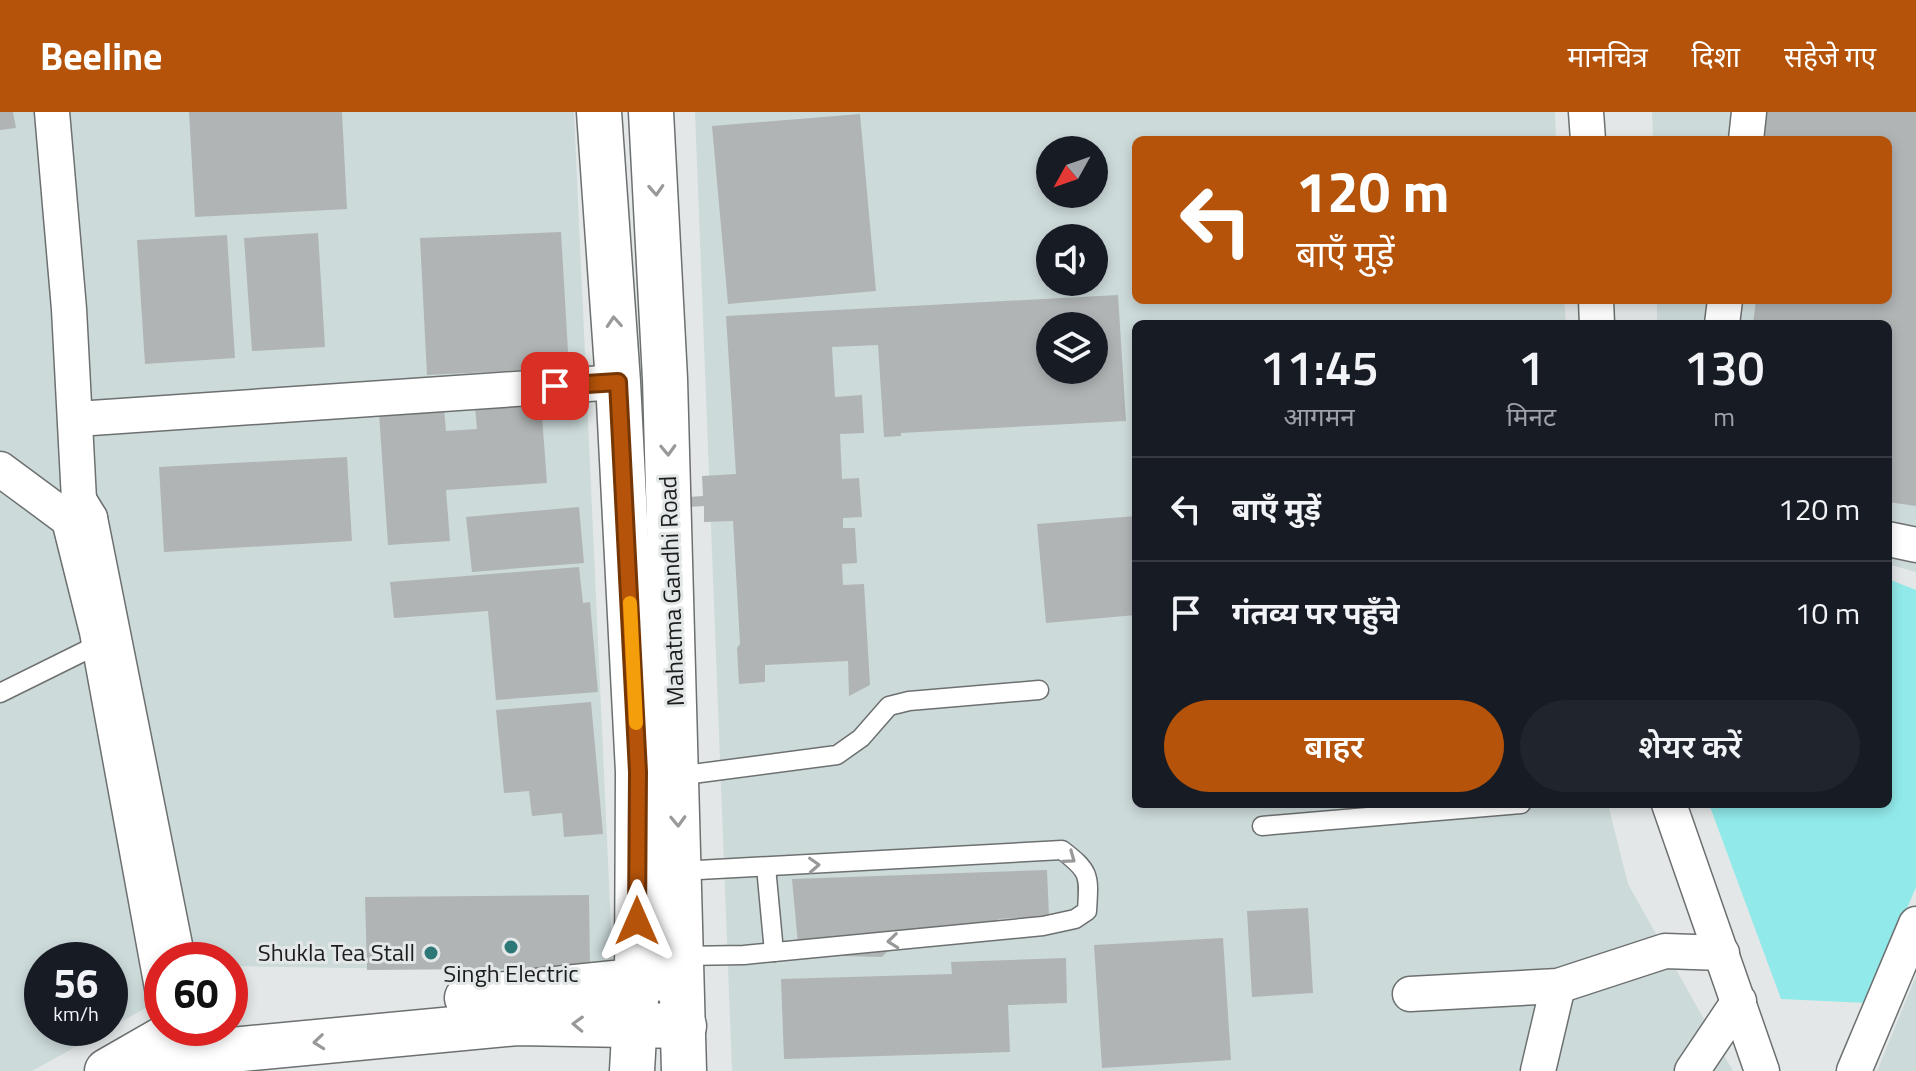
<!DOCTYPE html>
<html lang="hi">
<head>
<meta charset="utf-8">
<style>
	body { margin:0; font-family:"Titillium Web","Noto Sans Devanagari",sans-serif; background:#20242c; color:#f1f3f6; height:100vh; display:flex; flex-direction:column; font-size:30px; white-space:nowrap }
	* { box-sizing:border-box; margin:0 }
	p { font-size:26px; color:#9ea1a6 }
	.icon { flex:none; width:44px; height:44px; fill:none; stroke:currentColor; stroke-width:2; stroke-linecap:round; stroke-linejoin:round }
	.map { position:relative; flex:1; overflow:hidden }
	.sheet { position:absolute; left:1132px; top:208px; width:760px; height:488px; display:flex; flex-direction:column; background:#171b24; border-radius:12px; box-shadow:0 4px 12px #0003 }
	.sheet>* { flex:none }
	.top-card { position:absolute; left:1132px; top:24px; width:760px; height:168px; border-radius:12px; box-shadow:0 4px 12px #0003; background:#b45309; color:#fff; overflow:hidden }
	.needle { width:52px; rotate:230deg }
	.buttons { position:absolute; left:1036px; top:24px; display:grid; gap:16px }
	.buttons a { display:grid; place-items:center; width:72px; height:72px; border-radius:50%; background:#171b24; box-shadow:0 4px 12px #0003; font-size:40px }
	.speed { position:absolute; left:24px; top:830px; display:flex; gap:16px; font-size:40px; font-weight:700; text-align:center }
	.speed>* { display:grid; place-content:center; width:104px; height:104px; border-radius:50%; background:#171b24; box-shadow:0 4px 12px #0003; line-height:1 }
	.speed small { font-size:20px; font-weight:400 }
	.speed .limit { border:12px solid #d22; background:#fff; color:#111 }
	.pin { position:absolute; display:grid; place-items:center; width:68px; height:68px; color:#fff; margin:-34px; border-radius:16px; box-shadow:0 4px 12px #0006 }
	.me { position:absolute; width:88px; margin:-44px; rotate:0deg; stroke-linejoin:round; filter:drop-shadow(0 0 6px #0008) }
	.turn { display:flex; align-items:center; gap:28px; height:168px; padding:0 32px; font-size:36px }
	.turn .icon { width:104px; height:104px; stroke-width:2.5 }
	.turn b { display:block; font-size:56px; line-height:68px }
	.eta { display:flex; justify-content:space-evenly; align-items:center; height:136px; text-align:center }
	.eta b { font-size:48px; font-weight:600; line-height:56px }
	.primary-button { display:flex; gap:16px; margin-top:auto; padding:16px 32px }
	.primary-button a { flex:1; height:92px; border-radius:48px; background:#b45309; color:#fff; font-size:32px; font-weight:600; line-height:92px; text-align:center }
	.primary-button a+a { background:#20242c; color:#f1f3f6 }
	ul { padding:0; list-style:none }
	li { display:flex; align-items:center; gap:24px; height:104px; padding:0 32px; border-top:2px solid #363941 }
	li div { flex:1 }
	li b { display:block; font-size:30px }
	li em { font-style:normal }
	header { display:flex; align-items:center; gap:48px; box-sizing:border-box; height:112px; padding:0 40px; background:#b45309; color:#fff }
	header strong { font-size:38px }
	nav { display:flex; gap:44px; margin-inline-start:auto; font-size:28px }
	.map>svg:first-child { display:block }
</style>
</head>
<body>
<header>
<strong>Beeline</strong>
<nav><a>मानचित्र</a><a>दिशा</a><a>सहेजे गए</a></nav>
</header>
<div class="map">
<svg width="1916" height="959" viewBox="0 0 1916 959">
	<rect width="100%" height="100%" fill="#e3e7e7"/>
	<g fill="#cddada" fill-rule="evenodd">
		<path d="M0 0H574L613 860 230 854V848H162V887L32 959H0ZM42 848H110V916H42Z"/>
		<path d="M695 0H1555L1556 28H1136V188H1564L1566 212H1136V692H1608L1628 772 1733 959H732ZM1050 38H1094V82H1050ZM1050 126H1094V170H1050ZM1050 214H1094V258H1050Z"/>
		<polygon points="1652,0 1916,0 1916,460 1888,452 1888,212 1657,212 1657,188 1888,188 1888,28 1653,28"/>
		<polygon points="1916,864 1916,959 1877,959"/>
	</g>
	<polygon fill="#91eae9" points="1888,467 1916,478 1916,775 1867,891 1781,887 1709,692 1888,692"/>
	<g fill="#b0b4b4" fill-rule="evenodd">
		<polygon points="0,0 13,0 16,16 0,18"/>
		<polygon points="189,0 342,0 347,97 195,105"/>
		<polygon points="1762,0 1916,0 1916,394 1888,390 1888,212 1753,212 1756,188 1888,188 1888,28 1758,28"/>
		<polygon points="860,2 876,179 728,192 712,14"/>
		<polygon points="561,120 569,256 427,263 420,126"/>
		<polygon points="318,121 325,235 252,239 244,126"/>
		<polygon points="227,123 235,246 145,252 137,128"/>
		<path d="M1118 183 1126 309 901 321V324L884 325 878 233 832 235 835 285 862 283 864 321 840 322 842 367 859 366 862 405 843 406V416H855L857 451 842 452 843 473 864 472 870 573 849 584 848 549 765 553V570L739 572 737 536 740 532 733 409 704 410V394L689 395 688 385 703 384 702 364 736 362 726 204ZM1050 214H1094V258H1050Z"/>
		<polygon points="541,291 547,371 446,378 450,429 388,433 379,301 444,297 446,319 477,317 475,295"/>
		<polygon points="347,345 352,429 164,440 159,355"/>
		<polygon points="579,395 584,451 472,460 466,405"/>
		<polygon points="1136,404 1136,503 1046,511 1037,412"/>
		<polygon points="579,455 583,491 590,490 598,580 496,588 488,499 394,506 390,470"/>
		<polygon points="591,590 603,722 564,725 562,701 532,704 529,679 504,681 496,598"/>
		<polygon points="1047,758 1049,804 998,807 997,815 906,820 882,845 799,843 792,767"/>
		<polygon points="589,783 590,856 367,858 365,785"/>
		<polygon points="1308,796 1313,881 1252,885 1247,799"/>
		<polygon points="1223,826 1231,948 1102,956 1094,833"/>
		<polygon points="1066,846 1067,891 1008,893 1010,940 784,947 781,867 952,862 951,850"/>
	</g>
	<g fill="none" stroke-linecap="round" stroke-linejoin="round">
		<defs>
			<g id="lane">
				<polyline points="0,581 99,532"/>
				<polyline points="677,664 837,643 861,626 889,594 909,589 1039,578"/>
				<polyline points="1262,714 1521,692"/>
				<polyline points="766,755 774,840"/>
				<path d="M680 759 1062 738C1091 760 1089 764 1087 799L1075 807 1043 814 744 843 682 844"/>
			</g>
			<g id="street">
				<polyline points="52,0 69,197 79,388"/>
				<polyline points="1586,0 1588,28"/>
				<polyline points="1746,28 1749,0"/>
				<polyline points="1596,188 1597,212"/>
				<polyline points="1722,212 1725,188"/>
				<polyline points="77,307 618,270"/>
				<polyline points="0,357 69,408 90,406"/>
				<polyline points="1888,427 1916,433"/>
				<polyline points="1669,692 1762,959"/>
				<polyline points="162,876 97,520 69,408 79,388 90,406 178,848"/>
				<polyline points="1410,882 1558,874 1665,839 1722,841"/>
				<polyline points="1538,959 1558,874"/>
				<polyline points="1692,959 1739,889"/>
				<polyline points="1854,959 1916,812"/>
			</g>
			<g id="secondary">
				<polyline points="467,886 673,865"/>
				<polyline points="107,959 182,916"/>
				<polyline points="170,959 200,941 517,911 684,914"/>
			</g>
			<g id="primary">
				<polyline points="599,0 618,270 638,660 637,869 632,959"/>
				<polyline points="651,0 665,267 684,959"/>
			</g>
		</defs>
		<use href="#lane" stroke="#6d7070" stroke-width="21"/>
		<use href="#street" stroke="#6d7070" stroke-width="37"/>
		<use href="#secondary" stroke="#6d7070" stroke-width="47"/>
		<use href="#primary" stroke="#6d7070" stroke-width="47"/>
		<use href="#lane" stroke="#fff" stroke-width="18"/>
		<use href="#street" stroke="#fff" stroke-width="34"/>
		<use href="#secondary" stroke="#fff" stroke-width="44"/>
		<use href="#primary" stroke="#fff" stroke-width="44"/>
	</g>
	<defs><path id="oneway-chevron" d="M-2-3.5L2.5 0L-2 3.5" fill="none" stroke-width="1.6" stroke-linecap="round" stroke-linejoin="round" transform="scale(2)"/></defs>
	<g stroke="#999">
		<use href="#oneway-chevron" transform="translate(656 78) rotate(87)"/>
		<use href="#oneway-chevron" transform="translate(614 210) rotate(-94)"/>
		<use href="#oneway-chevron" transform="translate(668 338) rotate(88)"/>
		<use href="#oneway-chevron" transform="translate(678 709) rotate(88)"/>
		<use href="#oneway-chevron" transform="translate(1070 746) rotate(36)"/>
		<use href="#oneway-chevron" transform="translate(814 753) rotate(-3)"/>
		<use href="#oneway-chevron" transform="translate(893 829) rotate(174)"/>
		<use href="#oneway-chevron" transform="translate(578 912) rotate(-178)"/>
		<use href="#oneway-chevron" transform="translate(319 930) rotate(174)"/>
	</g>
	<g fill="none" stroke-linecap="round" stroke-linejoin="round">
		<defs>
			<polyline id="route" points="555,274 618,270 638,660 637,809"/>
		</defs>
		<use href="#route" stroke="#753606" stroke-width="20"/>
		<use href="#route" stroke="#b45309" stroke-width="14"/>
		<polyline stroke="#f59e0b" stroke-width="14" points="630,491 636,611"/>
	</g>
	<g fill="#2d7776" stroke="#e3e7e7" stroke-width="3">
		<circle cx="511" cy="835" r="8"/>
		<circle cx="431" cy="841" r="8"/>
	</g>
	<g text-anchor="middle" stroke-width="6" stroke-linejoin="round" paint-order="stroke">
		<g font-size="24" fill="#1c1d1d" stroke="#e3e7e7">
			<text transform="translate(672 479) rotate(-92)" y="8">Mahatma Gandhi Road</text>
		</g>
		<g font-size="24" fill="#1c1d1d" stroke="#e3e7e7" text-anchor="end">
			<text x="415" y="849">Shukla Tea Stall</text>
			<text x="511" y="870" text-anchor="middle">Singh Electric</text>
		</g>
	</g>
</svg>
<div class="buttons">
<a><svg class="needle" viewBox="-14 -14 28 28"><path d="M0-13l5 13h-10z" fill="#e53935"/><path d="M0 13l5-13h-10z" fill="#9ea1a6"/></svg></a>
<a><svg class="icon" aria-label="sound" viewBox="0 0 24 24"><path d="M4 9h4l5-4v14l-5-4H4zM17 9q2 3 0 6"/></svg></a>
<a><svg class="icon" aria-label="layers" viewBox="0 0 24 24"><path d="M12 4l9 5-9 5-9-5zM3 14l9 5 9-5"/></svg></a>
</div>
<div class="speed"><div>56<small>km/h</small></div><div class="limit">60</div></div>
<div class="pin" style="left:555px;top:274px;background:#d93025"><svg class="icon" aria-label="arrive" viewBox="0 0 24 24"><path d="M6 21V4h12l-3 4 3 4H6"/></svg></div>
<svg class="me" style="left:637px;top:809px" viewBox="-20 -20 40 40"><path d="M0-17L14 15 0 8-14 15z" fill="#b45309" stroke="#fff" stroke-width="4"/></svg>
<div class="top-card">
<div class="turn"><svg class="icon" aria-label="left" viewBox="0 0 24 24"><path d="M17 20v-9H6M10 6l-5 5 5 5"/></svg><div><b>120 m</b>बाएँ मुड़ें</div></div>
</div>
<section class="sheet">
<div class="eta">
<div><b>11:45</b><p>आगमन</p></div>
<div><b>1</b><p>मिनट</p></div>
<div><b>130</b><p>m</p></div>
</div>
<ul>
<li><svg class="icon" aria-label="left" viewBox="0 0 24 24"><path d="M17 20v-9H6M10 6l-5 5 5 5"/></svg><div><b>बाएँ मुड़ें</b></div><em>120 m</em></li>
<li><svg class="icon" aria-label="arrive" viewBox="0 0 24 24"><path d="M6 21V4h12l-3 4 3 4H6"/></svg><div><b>गंतव्य पर पहुँचे</b></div><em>10 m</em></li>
</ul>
<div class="primary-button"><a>बाहर</a><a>शेयर करें</a></div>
</section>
</div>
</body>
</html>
